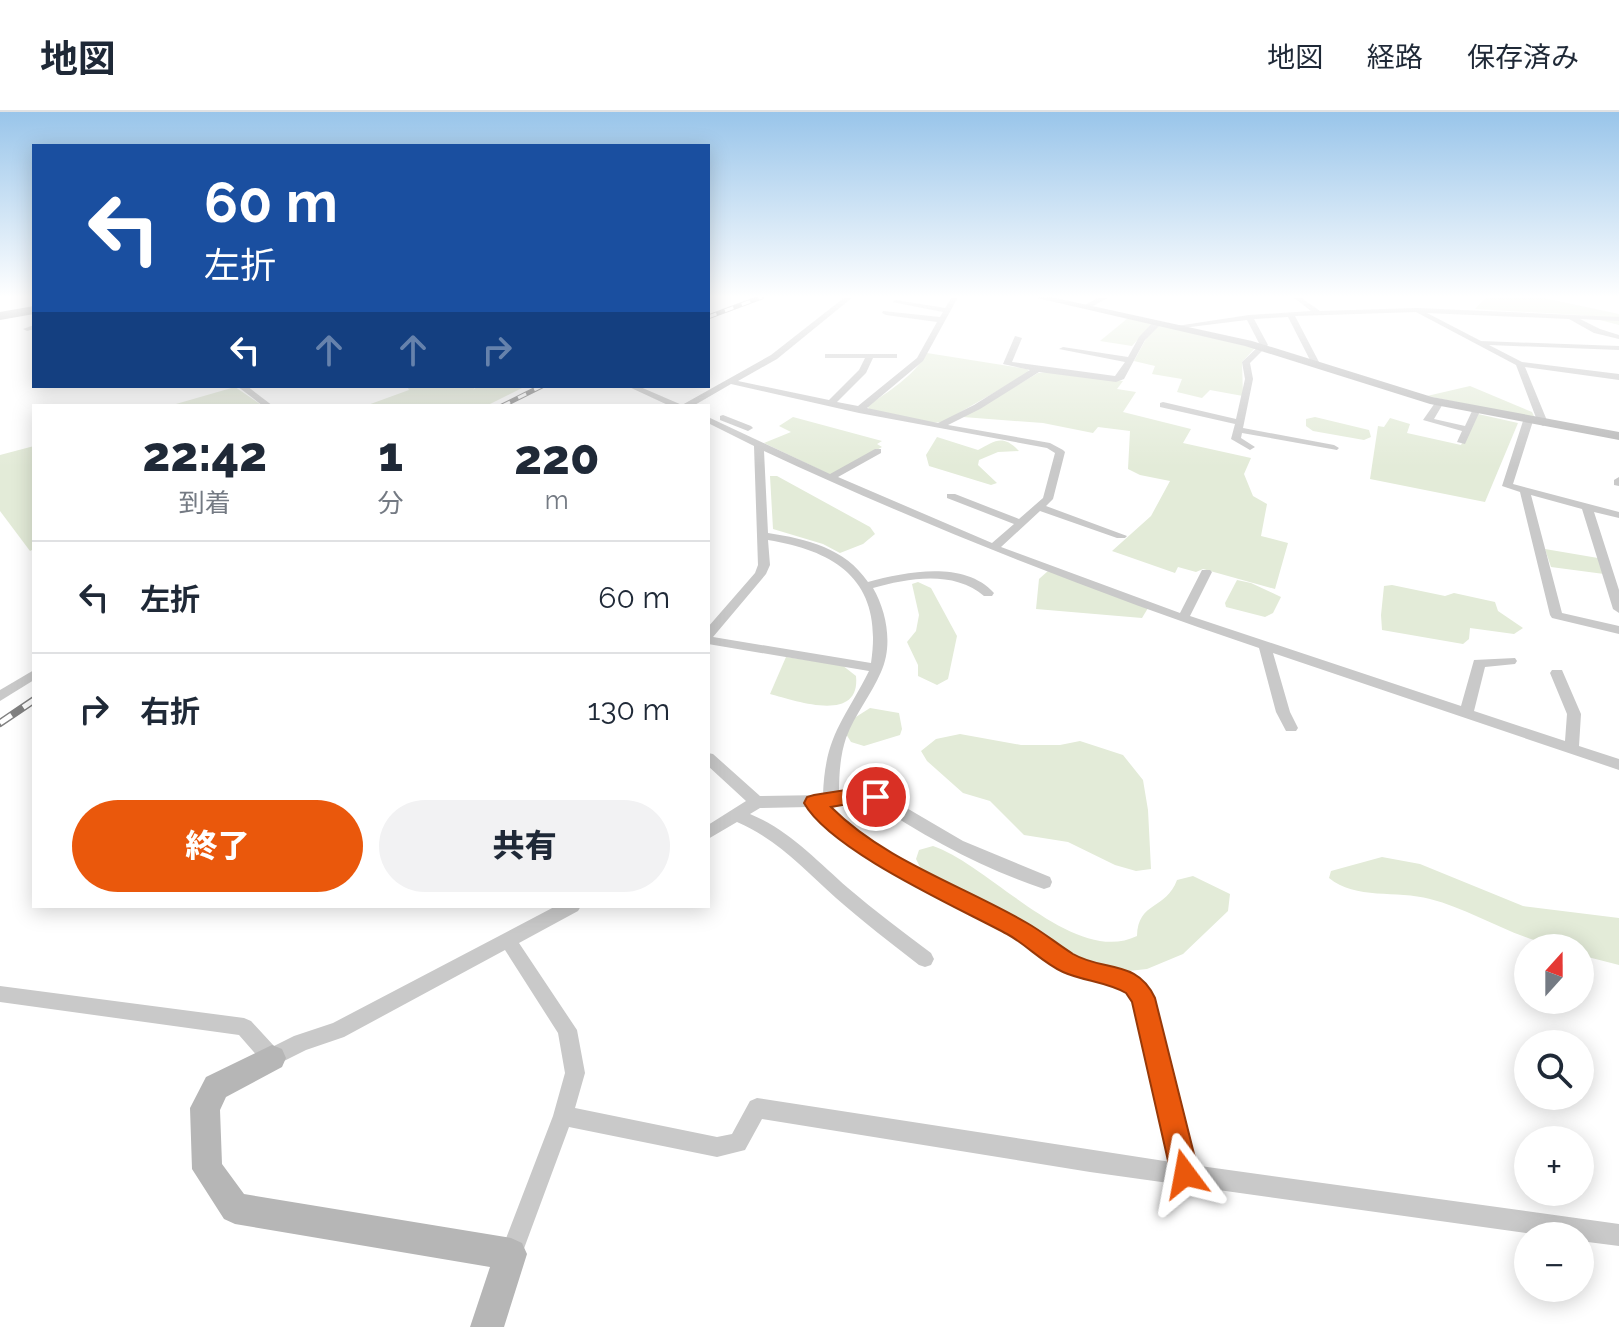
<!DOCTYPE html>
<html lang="ja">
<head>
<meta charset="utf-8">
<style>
	body { margin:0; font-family:Raleway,"Noto Sans JP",sans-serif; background:#f2f2f3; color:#1f2937; height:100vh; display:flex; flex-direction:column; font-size:30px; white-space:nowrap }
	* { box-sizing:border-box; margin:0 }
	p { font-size:26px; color:#747a83 }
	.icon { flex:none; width:44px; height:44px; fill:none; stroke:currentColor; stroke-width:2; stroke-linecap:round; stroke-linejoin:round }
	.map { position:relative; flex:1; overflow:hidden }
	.panel { position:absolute; left:32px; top:292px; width:678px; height:504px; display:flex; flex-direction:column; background:#fff; border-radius:0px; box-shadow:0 4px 20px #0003 }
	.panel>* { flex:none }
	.banner { position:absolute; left:32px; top:32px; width:678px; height:244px; border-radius:0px; box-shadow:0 4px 20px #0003; background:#1a4fa0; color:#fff; overflow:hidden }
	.needle { width:52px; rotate:21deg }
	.tools { position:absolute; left:1514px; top:822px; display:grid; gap:16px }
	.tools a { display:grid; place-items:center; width:80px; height:80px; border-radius:50%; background:#fff; box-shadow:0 4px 20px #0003; font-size:40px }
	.pin { position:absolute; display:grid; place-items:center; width:68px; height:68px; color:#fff; margin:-34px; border:4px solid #fff; border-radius:50%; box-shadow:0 2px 8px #0007 }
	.me { position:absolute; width:88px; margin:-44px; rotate:347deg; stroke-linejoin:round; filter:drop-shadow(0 0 6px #0008) }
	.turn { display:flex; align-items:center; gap:28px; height:168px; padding:0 40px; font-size:36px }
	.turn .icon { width:104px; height:104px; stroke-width:2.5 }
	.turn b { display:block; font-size:56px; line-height:68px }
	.lanes { display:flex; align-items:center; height:76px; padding:0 40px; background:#0003; justify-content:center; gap:40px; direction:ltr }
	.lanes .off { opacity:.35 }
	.eta { display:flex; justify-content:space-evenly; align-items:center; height:136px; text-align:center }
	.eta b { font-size:48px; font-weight:800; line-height:56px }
	.primary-button { display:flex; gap:16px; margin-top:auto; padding:16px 40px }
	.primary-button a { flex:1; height:92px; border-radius:48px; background:#ea580c; color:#fff; font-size:32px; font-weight:800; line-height:92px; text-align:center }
	.primary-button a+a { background:#f2f2f3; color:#1f2937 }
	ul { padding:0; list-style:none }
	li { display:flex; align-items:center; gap:24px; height:112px; padding:0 40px; border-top:2px solid #e0e1e3 }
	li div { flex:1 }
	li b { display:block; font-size:30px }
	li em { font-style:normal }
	header { display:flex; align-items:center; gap:48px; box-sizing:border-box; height:112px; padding:0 40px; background:#fff; border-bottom:2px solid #e0e1e3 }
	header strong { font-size:38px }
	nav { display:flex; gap:44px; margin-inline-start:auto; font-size:28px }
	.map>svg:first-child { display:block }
</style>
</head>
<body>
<header>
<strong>地図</strong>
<nav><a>地図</a><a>経路</a><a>保存済み</a></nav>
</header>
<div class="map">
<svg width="1619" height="1215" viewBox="0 0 1619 1215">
	<rect width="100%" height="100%" fill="#fff"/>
	<g fill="#e3ebd8">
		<polygon points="1486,185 1539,185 1619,202 1619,213 1581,203 1475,197"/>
		<polygon points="1128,206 1152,212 1132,234 1100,229"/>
		<polygon points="1158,213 1255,236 1242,250 1243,284 1210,278 1202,286 1177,280 1182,267 1152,262 1155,254 1134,249 1147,225"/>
		<path d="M927 241 1027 257 1030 260 943 310 931 311 870 298 867 294C888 280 914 264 927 241Z"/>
		<polygon points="1049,260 1123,269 1117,277 1136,280 1123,300 1191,317 1183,331 1251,346 1244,362 1253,384 1267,392 1261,424 1288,431 1275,477 1203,457 1196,460 1178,455 1175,461 1112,439 1151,404 1170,369 1140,363 1128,357 1130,319 1098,315 1093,321 1043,311 963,305 1038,261"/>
		<polygon points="407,274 476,274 473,278 478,274 526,274 486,294 365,294 409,278"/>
		<polygon points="1470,274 1532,300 1535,306 1427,284"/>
		<polygon points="235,275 263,294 169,294"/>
		<polygon points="1478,302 1518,311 1485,390 1370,367 1378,314 1384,315 1390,306 1410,312 1407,321 1461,333"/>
		<polygon points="793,305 882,329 877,332 882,335 831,363 764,331 791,320 779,314"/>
		<polygon points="1315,305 1369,318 1371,325 1364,328 1313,319 1306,314 1306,307"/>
		<path d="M937 325 978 338C994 330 1002 321 1019 339L998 340 979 348 978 353 997 371 991 373 929 354 926 343Z"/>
		<polygon points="34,334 34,437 30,439 0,399 0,343"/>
		<polygon points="770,364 777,364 870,415 875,422 863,432 840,441 823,432 773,417"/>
		<polygon points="1545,437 1598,446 1604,462 1551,455"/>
		<polygon points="1048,459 1148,496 1142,506 1036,497 1039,467"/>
		<polygon points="1237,468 1251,471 1281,485 1273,501 1265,505 1226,495 1225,491"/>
		<polygon points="918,470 931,476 957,524 948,567 937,573 918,564 918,553 907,530 916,519 919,503 912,472"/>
		<polygon points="1392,473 1445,484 1454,481 1495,490 1498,499 1523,516 1514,522 1470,516 1469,527 1463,532 1382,518 1381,503 1384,474"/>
		<path d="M786 545 842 553 856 564C861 612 796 589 770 582Z"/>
		<polygon points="870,596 899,601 902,617 900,623 864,634 851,630 846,622 848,610"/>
		<polygon points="960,622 1021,633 1060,633 1080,629 1123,643 1143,668 1148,698 1151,757 1136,759 1115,753 1068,730 1024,723 990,689 963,681 927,649 921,639 936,627"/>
		<path d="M933 734C990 753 1074 855 1137 824 1138 789 1166 798 1177 768L1193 764 1230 782 1228 799 1183 842 1147 857 1129 859 1097 855 1070 844 922 759 916 747 919 738Z"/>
		<path d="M1382 745 1420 752 1523 794 1619 806V853L1580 843V836C1526 836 1481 800 1430 787 1397 778 1355 788 1329 766L1331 759Z"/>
	</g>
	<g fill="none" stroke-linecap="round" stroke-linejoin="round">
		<g fill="#c9c9c9" fill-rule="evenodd">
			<polygon points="708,185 715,185 708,187"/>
			<path d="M845 185H853L777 247 738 269 829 288 859 258 865 246H825V242H897V246H873L866 261 837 290 858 294 917 246 937 210 886 203 882 201 883 199 940 205 943 200 892 190 896 188 945 196 952 185H958L923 249 867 296 938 311 974 293 1030 258 1003 252 1015 224 1022 226 1012 250 1115 264 1125 250 1059 237 1063 235 1128 245 1139 225 1154 209H1160V213L1145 228 1124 267 1116 270 1039 260 980 297 948 313 1050 331 1063 338 1065 340 1053 387 1046 394 1127 424 1125 426H1117L1040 399 1001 435 1180 501 1202 458H1210L1212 460 1190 504 1461 594 1474 548 1515 546 1517 549 1515 552 1485 555 1474 599 1565 629 1567 602 1550 561 1552 558H1562L1581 602 1579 634 1619 647V658L1273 541 1290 600 1298 616 1296 619H1286L1276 600 1259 536C1090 479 925 414 764 339L768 421C807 427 845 436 868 470 906 460 964 448 994 481L992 484H984C954 458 908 466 873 476 887 500 893 534 881 560 871 583 855 602 846 626 840 644 839 663 839 682L865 676 881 681 963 729 1050 765 1052 770 1050 775 1044 777C982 756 926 726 871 689L865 688 828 695C885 746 956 774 1023 810 1040 820 1055 835 1073 845 1100 859 1138 855 1152 886L1193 1053 1619 1112V1134L1580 1129V1124H1547L1090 1060 762 1007 745 1038 717 1045 569 1015 519 1150 511 1153 503 1150 500 1142 553 1004 565 961 558 921 505 838 344 925 306 938 272 955 265 953 239 923 0 890V874L244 906 251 909 274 934 294 924 333 911 556 794H581L578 799 519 831 577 918 585 961 575 996 717 1025 732 1022 750 989 757 986 1171 1050 1135 890C1116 868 1087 869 1063 857 1043 847 1027 830 1007 819 937 781 867 750 809 695L760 696 750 702C789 718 817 749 848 776 875 799 903 820 931 841L934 847 931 853 925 855 919 853C891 831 862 809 836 786 805 758 777 727 737 710L708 727V713L746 689 708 654V641L713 642 760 684 823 683C825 623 844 609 869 559L708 532V515L755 461 758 453 754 334 708 311V305L830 362 875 337H881V341L838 365 992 431 1014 412 947 386V382H955L1019 407 1043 386 1055 341 1047 336 859 301 731 272 693 294H670L627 274H638L682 293 771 243ZM768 428C841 440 883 472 871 551L713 525 766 462 770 453Z"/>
			<polygon points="1100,185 1109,185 1088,197 1081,195"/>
			<polygon points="1293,185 1300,185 1320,199 1417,196 1619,205 1619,209 1580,207 1600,217 1619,223 1619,227 1594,221 1569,207 1427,201 1481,229 1619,234 1619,238 1489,233 1522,250 1619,262 1619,268 1525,255 1548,311 1543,314 1538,311 1516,253 1416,200 1295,204 1320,252 1316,254 1312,252 1288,205 1254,207 1268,233 1250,251 1253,267 1243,316 1334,333 1339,336 1337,338 1242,321 1241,326 1255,335 1250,338 1231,327 1235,312 1160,295 1160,291 1163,290 1236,307 1245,267 1242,250 1260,233 1247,208 1174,217 1170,215 1249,203 1311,199"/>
			<polygon points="34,213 34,217 27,219 23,217"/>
			<polygon points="237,274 247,274 273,294 263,294"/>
			<polygon points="1440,287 1444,290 1434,307 1465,314 1473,297 1480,299 1465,332 1457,330 1462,319 1423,308 1437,288"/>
			<polygon points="723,303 751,314 753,316 748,319 720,308 720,304"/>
			<polygon points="1528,306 1533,309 1513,372 1619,400 1619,406 1594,400 1619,478 1619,501 1613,497 1582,397 1531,383 1562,501 1619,514 1619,522 1552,506 1550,503 1520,380 1502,374 1523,309"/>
			<polygon points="1619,365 1619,374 1614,373 1614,368"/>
			<polygon points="34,558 34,568 0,589 0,578"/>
		</g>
		<g fill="#b6b6b6" fill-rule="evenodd">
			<polygon points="1033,185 1051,185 1252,229 1432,285 1619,320 1619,328 1430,292 1245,234"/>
			<polygon points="272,933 282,937 286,946 282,955 226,985 220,998 222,1052 244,1082 511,1126 522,1131 527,1142 504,1215 470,1215 490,1155 235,1112 224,1107 192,1057 190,996 206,965"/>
		</g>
		<polygon fill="#939393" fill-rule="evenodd" points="34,194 34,202 0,208 0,200"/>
		<defs>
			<g id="rail-far1">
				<polyline points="708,205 762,185"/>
				<polyline points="502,294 542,274"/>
			</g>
			<polyline id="rail" points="0,611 34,588"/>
		</defs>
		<use href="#rail-far1" stroke="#818181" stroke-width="5"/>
		<use href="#rail" stroke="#818181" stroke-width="8"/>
		<use href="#rail-far1" stroke="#fff" stroke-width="3" stroke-dasharray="9" stroke-linecap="butt"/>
		<use href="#rail" stroke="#fff" stroke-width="5" stroke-dasharray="14" stroke-linecap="butt"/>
	</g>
	<linearGradient id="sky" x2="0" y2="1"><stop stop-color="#99c5ea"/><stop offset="0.52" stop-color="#fff"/><stop offset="1" stop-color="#fff" stop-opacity="0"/></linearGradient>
	<rect width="1619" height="355" fill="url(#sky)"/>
	<path fill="#ea580c" stroke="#983908" stroke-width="2" d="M865 675 883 680 886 685 883 691 876 693 865 689 831 695C885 749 962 773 1027 811 1043 820 1057 832 1073 842 1104 860 1137 847 1155 886L1199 1062 1195 1072 1185 1076 1175 1072 1171 1062 1132 890 1126 881C1107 870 1083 869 1063 860 1043 851 1027 833 1007 822 957 795 831 739 804 691L807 685 814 683Z"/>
</svg>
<div class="tools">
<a><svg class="needle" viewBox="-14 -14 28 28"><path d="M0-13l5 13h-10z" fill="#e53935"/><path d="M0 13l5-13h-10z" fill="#747a83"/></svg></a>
<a><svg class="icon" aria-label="search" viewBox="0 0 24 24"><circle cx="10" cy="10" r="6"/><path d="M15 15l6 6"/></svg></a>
<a>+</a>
<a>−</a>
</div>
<div class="pin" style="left:876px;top:685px;background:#d93025"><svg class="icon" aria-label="arrive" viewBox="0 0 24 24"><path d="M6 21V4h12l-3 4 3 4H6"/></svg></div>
<svg class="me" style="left:1185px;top:1062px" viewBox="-20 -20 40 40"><path d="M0-17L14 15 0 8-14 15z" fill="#ea580c" stroke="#fff" stroke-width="4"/></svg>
<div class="banner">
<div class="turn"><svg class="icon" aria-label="left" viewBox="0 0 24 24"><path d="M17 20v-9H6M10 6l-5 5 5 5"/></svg><div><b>60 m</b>左折</div></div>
<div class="lanes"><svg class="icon" aria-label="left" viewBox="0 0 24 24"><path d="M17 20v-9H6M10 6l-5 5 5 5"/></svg><svg class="icon off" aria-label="ahead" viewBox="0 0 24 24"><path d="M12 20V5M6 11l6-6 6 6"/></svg><svg class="icon off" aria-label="ahead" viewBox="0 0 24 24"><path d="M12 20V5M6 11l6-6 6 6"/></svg><svg class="icon off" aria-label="right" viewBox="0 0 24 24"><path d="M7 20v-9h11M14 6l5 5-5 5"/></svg></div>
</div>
<section class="panel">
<div class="eta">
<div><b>22:42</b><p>到着</p></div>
<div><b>1</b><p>分</p></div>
<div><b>220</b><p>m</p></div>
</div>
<ul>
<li><svg class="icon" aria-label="left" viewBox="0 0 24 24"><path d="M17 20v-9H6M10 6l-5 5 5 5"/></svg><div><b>左折</b></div><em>60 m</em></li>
<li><svg class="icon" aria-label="right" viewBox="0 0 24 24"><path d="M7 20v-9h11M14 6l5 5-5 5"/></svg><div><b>右折</b></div><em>130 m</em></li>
</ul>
<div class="primary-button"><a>終了</a><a>共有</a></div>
</section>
</div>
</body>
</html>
